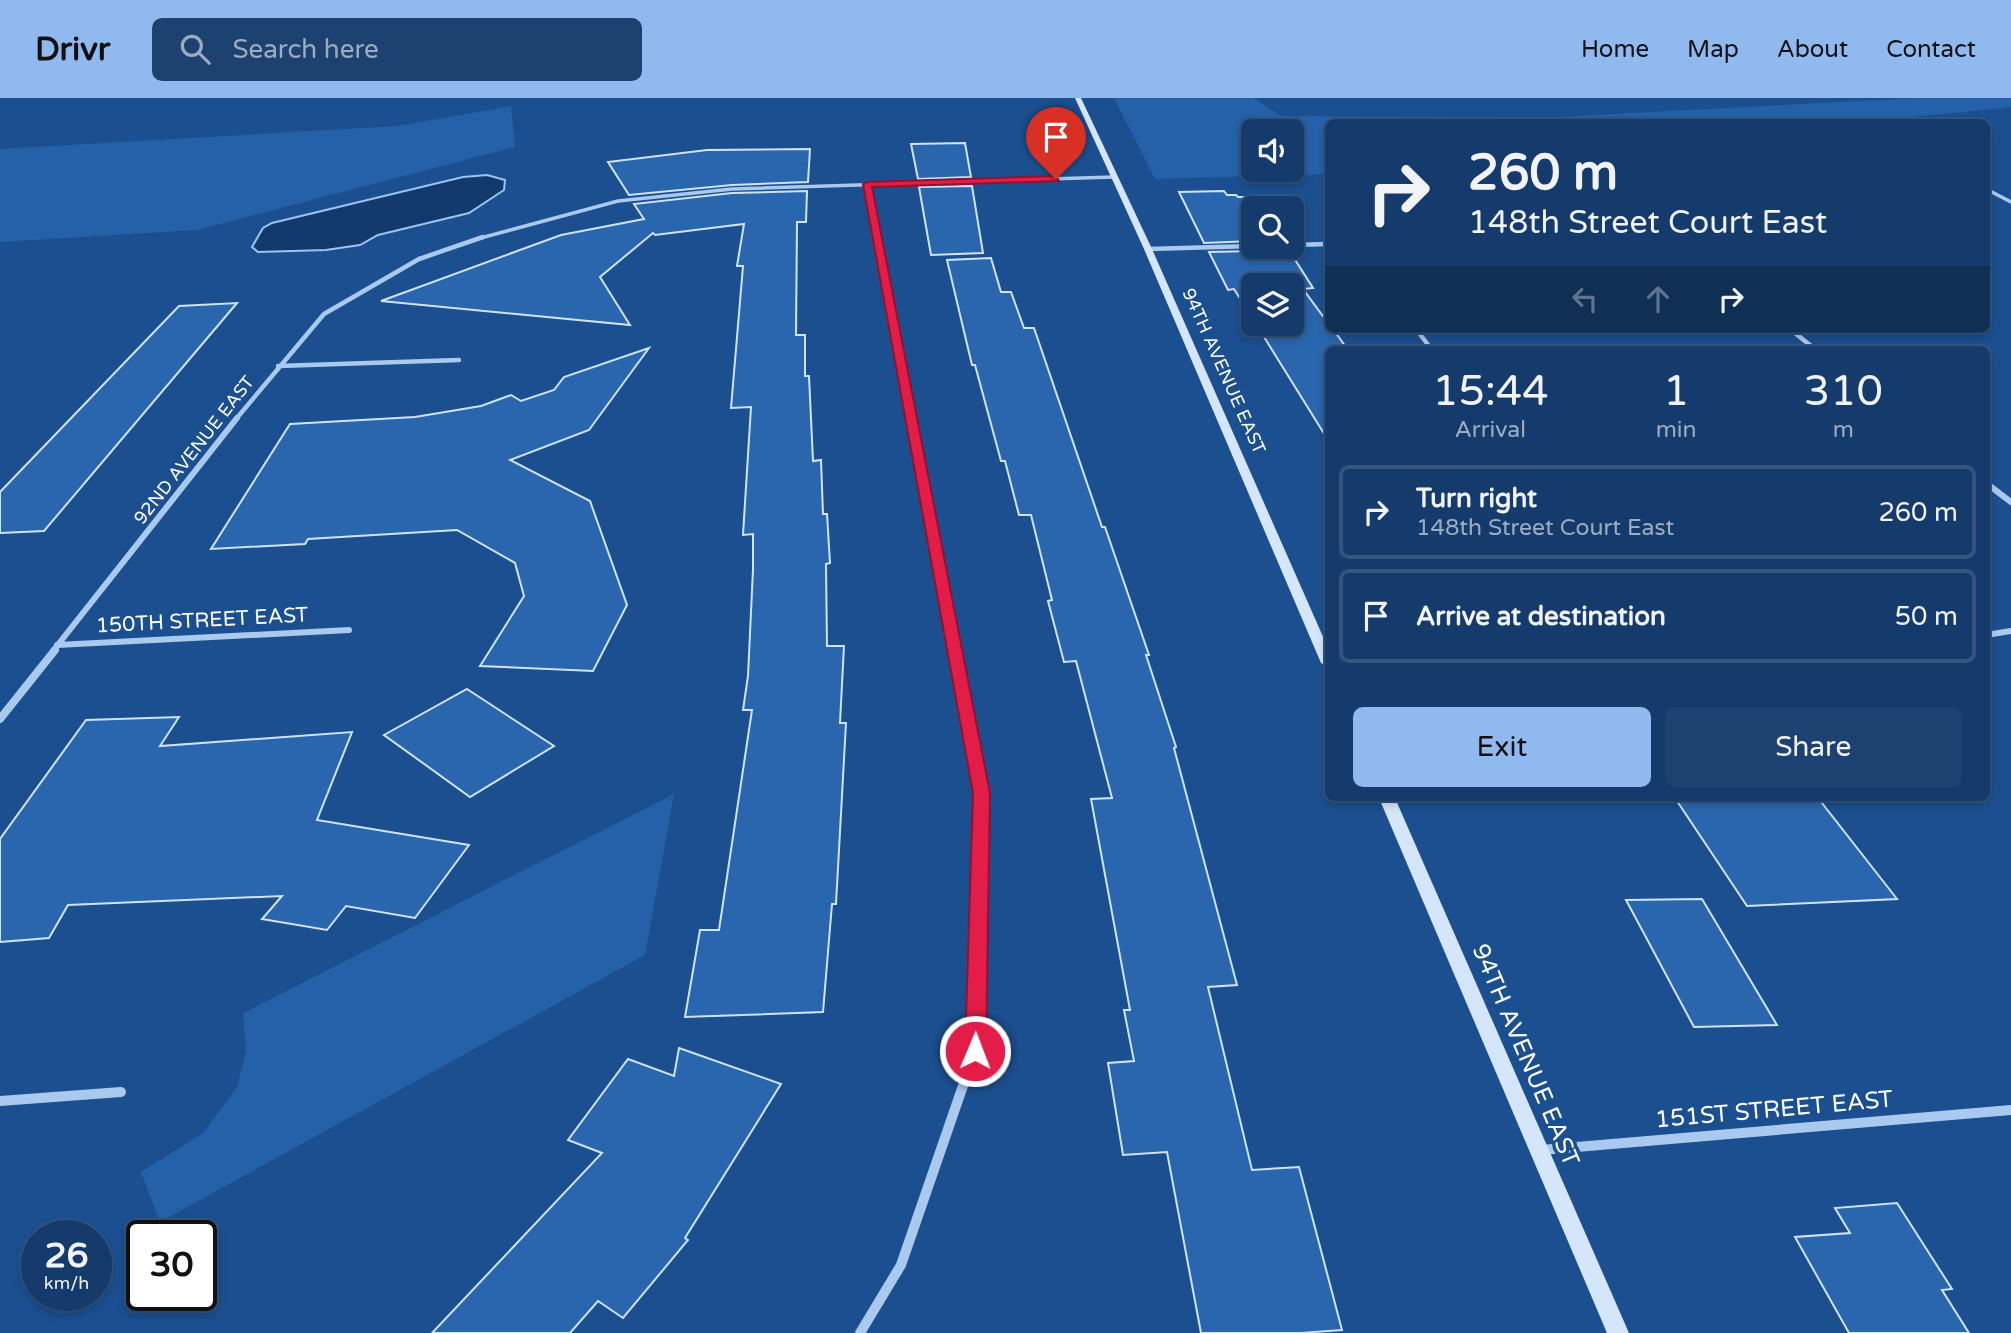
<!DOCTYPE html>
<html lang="en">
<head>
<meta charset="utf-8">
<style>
	body { margin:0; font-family:"Varela Round",sans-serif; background:#1d4271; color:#f1f3f6; height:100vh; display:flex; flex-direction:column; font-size:26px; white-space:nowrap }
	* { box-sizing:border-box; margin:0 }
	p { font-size:23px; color:#9dadc1 }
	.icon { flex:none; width:38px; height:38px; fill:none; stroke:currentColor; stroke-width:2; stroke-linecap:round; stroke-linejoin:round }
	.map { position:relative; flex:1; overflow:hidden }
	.drawer { position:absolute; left:1325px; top:248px; width:665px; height:455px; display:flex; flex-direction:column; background:#143b6b; border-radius:10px; box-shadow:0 4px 10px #0003,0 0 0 2px #33557e }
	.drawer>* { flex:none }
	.hud { position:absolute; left:1325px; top:21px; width:665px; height:214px; border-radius:10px; box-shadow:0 4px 10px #0003,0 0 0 2px #33557e; background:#143b6b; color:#f1f3f6; overflow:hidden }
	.controls { position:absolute; left:1241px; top:21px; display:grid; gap:14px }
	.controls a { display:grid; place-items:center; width:63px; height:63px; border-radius:10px; background:#143b6b; box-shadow:0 4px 10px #0003,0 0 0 2px #33557e; font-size:35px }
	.speed { position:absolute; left:21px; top:1122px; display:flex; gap:14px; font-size:35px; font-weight:700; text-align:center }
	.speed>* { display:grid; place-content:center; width:91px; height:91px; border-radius:50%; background:#143b6b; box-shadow:0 4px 10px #0003,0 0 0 2px #33557e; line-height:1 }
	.speed small { font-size:18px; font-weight:400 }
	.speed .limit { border:4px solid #111; border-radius:10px; background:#fff; color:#111 }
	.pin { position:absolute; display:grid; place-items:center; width:60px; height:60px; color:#fff; margin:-72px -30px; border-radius:50% 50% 50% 0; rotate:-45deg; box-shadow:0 0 7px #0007 }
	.pin .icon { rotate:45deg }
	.me { position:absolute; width:77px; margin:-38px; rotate:1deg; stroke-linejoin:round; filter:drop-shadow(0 0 5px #0008) }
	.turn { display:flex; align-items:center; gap:24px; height:147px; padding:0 28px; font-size:32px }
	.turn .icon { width:91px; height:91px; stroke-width:2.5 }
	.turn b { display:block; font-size:49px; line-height:60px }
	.lanes { display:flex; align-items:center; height:66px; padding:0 28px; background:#0003; justify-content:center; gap:35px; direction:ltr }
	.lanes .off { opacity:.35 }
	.eta { display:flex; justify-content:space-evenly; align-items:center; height:119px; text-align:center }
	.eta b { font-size:42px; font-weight:600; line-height:49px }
	.action { display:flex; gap:14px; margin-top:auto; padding:14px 28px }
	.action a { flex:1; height:80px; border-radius:10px; background:#90b9f0; color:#111; font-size:28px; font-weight:600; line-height:80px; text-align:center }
	.action a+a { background:#1d4271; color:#f1f3f6 }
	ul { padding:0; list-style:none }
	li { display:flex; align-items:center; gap:21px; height:94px; margin:0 14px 10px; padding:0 14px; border:4px solid #33557e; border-radius:10px }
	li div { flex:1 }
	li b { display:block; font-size:26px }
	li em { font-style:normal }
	header { display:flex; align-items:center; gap:42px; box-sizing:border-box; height:98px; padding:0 35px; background:#90b9f0; color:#111 }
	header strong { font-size:33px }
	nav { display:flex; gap:38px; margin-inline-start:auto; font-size:24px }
	.search { width:490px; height:63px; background:#1d4271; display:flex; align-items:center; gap:18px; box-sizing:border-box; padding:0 24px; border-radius:10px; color:#9dadc1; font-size:26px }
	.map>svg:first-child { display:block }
</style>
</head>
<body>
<header>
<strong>Drivr</strong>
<div class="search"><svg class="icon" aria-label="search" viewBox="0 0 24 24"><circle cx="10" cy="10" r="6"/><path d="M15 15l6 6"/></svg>Search here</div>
<nav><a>Home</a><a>Map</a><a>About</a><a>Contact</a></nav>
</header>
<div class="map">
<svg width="2011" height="1235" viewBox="0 0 2011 1235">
	<rect width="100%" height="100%" fill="#1b4f8f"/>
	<g fill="#2461a8" fill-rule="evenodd">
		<path d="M1114 0H1254L1281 18 1556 19 1917 0H2011V9L1867 24H1328V76L1155 81ZM1253 33H1292V72H1253Z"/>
		<polygon points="511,8 515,49 197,132 0,144 0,51 397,28"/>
		<polygon points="674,696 645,857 160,1124 141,1074 203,1035 237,989 246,954 243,915"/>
	</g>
	<polygon fill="#123a6d" stroke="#9cc4f0" stroke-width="2" points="487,77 505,82 504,92 469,115 378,137 360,147 326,152 258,154 252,149 263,130 272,125 463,79"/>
	<g fill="#2a66ad" stroke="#cfe3fa" stroke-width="2">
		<polygon points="965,45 971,79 918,81 911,46"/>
		<polygon points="810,51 808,84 732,87 629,97 608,64 707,52"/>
		<polygon points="972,88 983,155 931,157 919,89"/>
		<polygon points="807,93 806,124 797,124 796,237 805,237 805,278 809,278 813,363 821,362 823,416 827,416 830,465 826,466 827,548 844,548 840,625 846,625 836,806 832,806 823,914 685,919 700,832 719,832 752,612 743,612 748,578 753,471 753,436 743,437 751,309 731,310 743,168 737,168 744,126 655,137 653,135 600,179 630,227 381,203 561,137 644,121 634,106 732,95"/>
		<polygon points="1224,93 1227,97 1236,97 1238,99 1255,99 1262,110 1253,110 1253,143 1204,145 1179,94"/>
		<polygon points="1258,149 1287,149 1313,190 1303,191 1328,225 1328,231 1333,231 1348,252 1328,252 1328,342 1256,226 1292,226 1292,187 1253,187 1253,221 1234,191 1228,192 1209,154 1253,153"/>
		<polygon points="991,160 1001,194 1011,194 1024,230 1034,230 1102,429 1105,429 1149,557 1146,557 1176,649 1174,650 1237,887 1208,889 1252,1072 1299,1069 1342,1232 1301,1235 1201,1235 1167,1054 1123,1057 1108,965 1134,963 1124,912 1130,912 1091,701 1112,700 1076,563 1064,564 1048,503 1052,502 1031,417 1019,417 1005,363 1001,363 975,267 972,267 947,162"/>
		<polygon points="237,205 44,433 0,435 0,394 179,208"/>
		<polygon points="649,250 589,332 510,362 590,403 627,507 593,573 480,568 524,498 515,465 457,432 308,441 305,446 211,451 290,326 415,319 481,308 511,297 521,303 554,292 564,279"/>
		<polygon points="467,591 554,648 470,699 384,637"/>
		<polygon points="179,619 160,648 352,634 317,722 469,747 415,820 346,808 327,832 262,821 282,798 68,807 49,840 0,844 0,741 86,622"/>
		<polygon points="1675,700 1818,700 1897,801 1747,808"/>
		<polygon points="1702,801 1777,927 1694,929 1626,802"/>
		<polygon points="679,950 781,986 685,1140 688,1142 623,1220 598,1203 570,1235 432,1235 602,1055 568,1042 628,961 674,978"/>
		<polygon points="1897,1105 1952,1191 1942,1192 1969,1235 1849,1235 1795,1139 1850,1135 1835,1110"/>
	</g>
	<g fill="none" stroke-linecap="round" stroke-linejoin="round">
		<g stroke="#a9c9ee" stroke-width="3.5">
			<polyline points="867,86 877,141"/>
			<polyline points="1986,91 2011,104"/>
			<polyline points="477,141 618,103 732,91 1114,79"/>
		</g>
		<g stroke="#a9c9ee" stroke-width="4.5">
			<polyline points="877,139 911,321"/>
			<polyline points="1292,147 1328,146"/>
			<polyline points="1148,151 1253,148"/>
			<polyline points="1416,231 1432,252"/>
			<polyline points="1790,231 1816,252"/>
			<polyline points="278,268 459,262"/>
			<polyline points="236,321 324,216 419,161 483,139"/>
		</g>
		<g stroke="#a9c9ee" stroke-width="6">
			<polyline points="911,320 954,553"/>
			<polyline points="1986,385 2011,404"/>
			<polyline points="1986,537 2011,533"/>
			<polyline points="57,547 349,532"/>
			<polyline points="53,553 237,320"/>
		</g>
		<g stroke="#a9c9ee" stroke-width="8">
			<polyline points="954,552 981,695 977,852"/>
			<polyline points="0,621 55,552"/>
		</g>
		<g stroke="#a9c9ee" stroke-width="10">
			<polyline points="0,1003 121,994"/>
			<polyline points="1541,1052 2011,1012"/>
			<polyline points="860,1235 901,1167 975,953 977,850"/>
		</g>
		<g fill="#d6e6fa" fill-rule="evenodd">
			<polygon points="1075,0 1081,0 1152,151 1328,550 1328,569 1321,565 1144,151"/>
			<polygon points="1379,700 1395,700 1629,1235 1607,1235"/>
		</g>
	</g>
	<polygon fill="#e11d48" stroke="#92132f" stroke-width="2" points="1056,78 1059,83 872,89 990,695 986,953 983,959 975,961 968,959 965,953 973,695 863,86 867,84"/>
	<g text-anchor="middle" stroke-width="7" stroke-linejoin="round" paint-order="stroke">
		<g font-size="18" fill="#fff" stroke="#1b4f8f">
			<text transform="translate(1224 273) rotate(66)" y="6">94TH AVENUE EAST</text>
			<text transform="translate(194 352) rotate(-52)" y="6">92ND AVENUE EAST</text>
		</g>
		<g font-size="21" fill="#fff" stroke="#1b4f8f">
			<text transform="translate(202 522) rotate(-3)" y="7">150TH STREET EAST</text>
		</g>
		<g font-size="24" fill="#fff" stroke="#1b4f8f">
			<text transform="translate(1526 957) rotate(67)" y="8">94TH AVENUE EAST</text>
			<text transform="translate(1774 1011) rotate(-5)" y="8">151ST STREET EAST</text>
		</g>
	</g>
</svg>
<div class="controls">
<a><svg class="icon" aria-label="sound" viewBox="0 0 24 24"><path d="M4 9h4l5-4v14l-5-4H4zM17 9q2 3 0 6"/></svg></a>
<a><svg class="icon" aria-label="search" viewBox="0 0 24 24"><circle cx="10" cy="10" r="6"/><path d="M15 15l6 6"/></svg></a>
<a><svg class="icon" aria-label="layers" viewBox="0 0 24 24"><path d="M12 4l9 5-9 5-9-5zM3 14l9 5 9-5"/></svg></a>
</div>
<div class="speed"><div>26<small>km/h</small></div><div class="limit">30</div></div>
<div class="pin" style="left:1056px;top:81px;background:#d93025"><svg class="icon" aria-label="arrive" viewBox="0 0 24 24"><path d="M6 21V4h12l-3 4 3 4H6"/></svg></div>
<svg class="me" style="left:975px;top:953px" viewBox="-20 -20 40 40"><circle r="17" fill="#e11d48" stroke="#fff" stroke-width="3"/><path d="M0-11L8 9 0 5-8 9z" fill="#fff"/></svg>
<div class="hud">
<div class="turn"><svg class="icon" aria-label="right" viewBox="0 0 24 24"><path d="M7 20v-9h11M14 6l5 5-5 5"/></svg><div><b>260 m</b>148th Street Court East</div></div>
<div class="lanes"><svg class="icon off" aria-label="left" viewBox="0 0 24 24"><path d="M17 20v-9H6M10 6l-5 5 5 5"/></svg><svg class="icon off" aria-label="ahead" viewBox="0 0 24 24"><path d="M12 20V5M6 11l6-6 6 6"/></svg><svg class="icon" aria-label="right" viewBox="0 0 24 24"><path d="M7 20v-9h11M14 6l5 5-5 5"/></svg></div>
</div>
<section class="drawer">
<div class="eta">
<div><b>15:44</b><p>Arrival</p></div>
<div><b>1</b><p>min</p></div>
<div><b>310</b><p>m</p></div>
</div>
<ul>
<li><svg class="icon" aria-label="right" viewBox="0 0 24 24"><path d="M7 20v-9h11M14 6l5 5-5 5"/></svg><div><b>Turn right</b><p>148th Street Court East</p></div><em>260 m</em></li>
<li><svg class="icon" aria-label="arrive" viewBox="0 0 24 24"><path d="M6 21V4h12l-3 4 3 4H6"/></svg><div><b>Arrive at destination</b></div><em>50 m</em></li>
</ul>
<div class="action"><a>Exit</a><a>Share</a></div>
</section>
</div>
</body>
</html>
